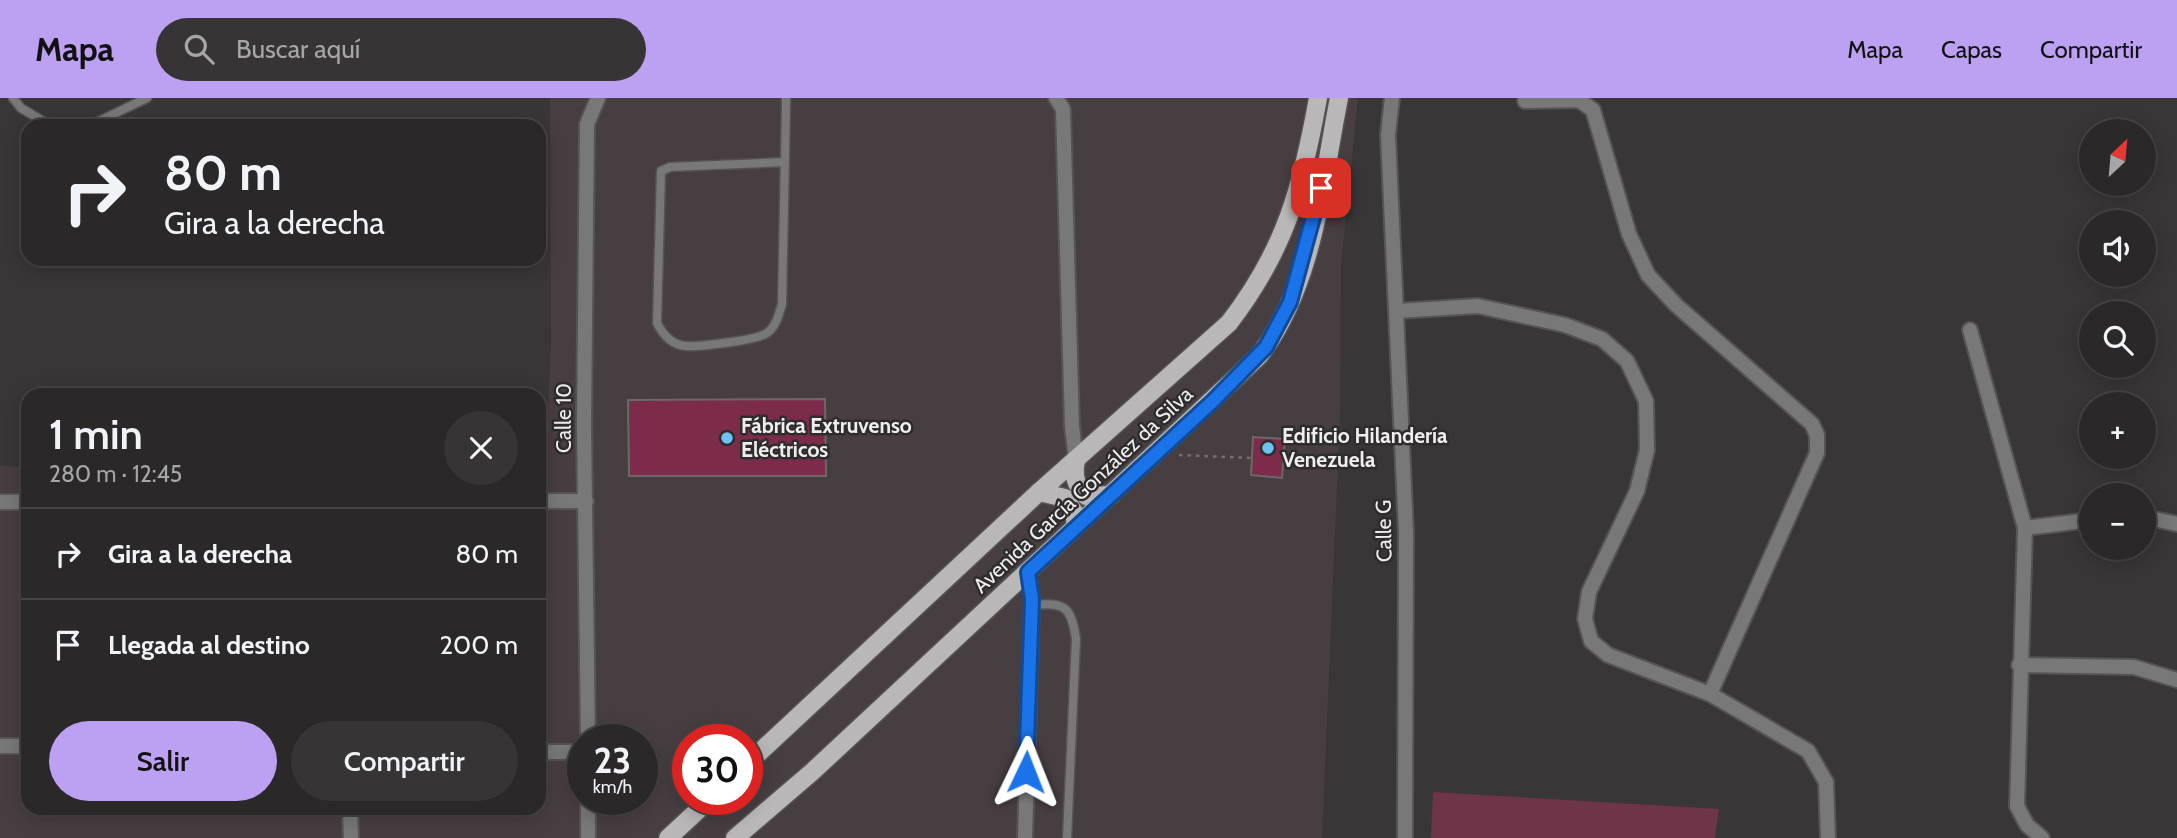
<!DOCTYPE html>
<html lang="es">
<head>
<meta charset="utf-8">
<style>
	body { margin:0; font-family:Cabin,sans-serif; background:#373435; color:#f1f3f6; height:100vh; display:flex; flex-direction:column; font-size:26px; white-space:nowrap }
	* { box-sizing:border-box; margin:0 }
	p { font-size:23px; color:#a6a6a8 }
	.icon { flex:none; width:38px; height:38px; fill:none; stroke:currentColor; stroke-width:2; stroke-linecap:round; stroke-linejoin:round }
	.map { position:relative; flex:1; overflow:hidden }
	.sheet { position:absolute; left:21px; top:290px; width:525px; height:427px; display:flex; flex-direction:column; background:#2b2829; border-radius:21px; box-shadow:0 4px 18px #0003,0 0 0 2px #474446 }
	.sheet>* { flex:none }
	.hud { position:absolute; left:21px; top:21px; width:525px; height:147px; border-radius:21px; box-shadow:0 4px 18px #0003,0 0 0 2px #474446; background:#2b2829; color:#f1f3f6; overflow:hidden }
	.needle { width:46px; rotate:26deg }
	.tools { position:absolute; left:2079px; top:21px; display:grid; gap:14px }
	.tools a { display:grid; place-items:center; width:77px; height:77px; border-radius:50%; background:#2b2829; box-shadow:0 4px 18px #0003,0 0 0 2px #474446; font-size:35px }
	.speed { position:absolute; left:567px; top:626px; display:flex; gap:14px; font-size:35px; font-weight:700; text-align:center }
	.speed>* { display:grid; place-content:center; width:91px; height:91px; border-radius:50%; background:#2b2829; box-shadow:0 4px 18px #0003,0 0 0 2px #474446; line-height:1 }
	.speed small { font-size:18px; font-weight:400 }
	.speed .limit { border:10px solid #d22; background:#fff; color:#111 }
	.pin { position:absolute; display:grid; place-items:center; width:60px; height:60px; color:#fff; margin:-30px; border-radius:14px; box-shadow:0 4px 10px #0006 }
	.me { position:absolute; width:77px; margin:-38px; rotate:2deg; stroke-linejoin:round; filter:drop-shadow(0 0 5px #0008) }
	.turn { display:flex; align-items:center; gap:24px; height:147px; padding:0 28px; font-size:32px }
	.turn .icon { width:91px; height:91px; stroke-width:2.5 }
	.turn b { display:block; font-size:49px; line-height:60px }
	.round { display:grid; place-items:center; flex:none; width:74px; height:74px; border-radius:37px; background:#373435 }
	.head { display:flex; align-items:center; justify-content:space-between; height:119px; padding:0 28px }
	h1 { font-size:42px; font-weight:600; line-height:52px }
	.button { display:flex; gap:14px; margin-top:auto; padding:14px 28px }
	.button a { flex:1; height:80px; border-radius:42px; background:#bca0f2; color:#111; font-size:28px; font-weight:600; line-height:80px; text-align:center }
	.button a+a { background:#373435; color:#f1f3f6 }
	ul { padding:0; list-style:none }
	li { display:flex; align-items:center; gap:21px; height:91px; padding:0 28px; border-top:2px solid #474446 }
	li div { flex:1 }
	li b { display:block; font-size:26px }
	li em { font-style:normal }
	header { display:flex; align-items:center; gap:42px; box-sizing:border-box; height:98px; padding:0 35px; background:#bca0f2; color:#111 }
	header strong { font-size:33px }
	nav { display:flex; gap:38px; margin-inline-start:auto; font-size:24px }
	.search { width:490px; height:63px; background:#373435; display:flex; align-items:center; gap:18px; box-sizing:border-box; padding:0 24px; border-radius:38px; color:#a6a6a8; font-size:26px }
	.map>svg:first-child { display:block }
</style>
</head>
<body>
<header>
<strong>Mapa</strong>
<div class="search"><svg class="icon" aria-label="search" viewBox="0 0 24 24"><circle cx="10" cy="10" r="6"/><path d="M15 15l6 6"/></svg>Buscar aquí</div>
<nav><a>Mapa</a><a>Capas</a><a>Compartir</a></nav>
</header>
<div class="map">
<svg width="2177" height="740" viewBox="0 0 2177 740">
	<rect width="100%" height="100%" fill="#393637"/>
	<path fill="#473e41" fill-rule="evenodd" d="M550 0H1358L1341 167 1340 317 1322 740H0V368L28 369V710H539V386H545L551 244ZM583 642H642V702H583ZM688 642H747V702H688Z"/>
	<polygon fill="#6e3548" points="1433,694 1719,711 1715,740 1431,740"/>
	<g fill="#7c2c4a" stroke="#6c6869" stroke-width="2">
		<polygon points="825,301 826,378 629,378 628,302"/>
		<polygon points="1253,339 1285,341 1282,380 1251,377"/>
	</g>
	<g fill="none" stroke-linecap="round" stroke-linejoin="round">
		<defs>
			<g id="lane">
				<polyline points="13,0 21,10 51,28"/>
				<polyline points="89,28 147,0"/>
				<path d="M785 64 670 69 661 73 657 225C663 237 672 247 686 248 700 249 757 242 767 235 776 229 779 216 782 206L786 8V0"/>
				<path d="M1032 507C1065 504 1071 508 1076 541L1067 740"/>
			</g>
			<g id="street">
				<polyline points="1056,0 1063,11 1072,328 1076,362"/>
				<polyline points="1392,0 1388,37 1406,434 1405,740"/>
				<polyline points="1525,3 1579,2 1593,12 1629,136 1648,177 1676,207 1812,326 1817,337 1817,355 1710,596"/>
				<polyline points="1397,213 1478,208 1565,227 1602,241 1627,263 1646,303 1647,352 1637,393 1589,494 1585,521 1591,543 1608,557 1710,596 1808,653 1826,684 1828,740"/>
				<polyline points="1970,232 2025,430 2017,708 2027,727 2042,740"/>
				<polyline points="539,403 586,403"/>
				<polyline points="0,404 28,404"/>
				<polyline points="2144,419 2177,426"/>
				<polyline points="2025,430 2091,422"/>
				<polyline points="2019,567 2134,569 2177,582"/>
				<polyline points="588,642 584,326 587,26 598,0"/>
				<polyline points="0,648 28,648"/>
				<polyline points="539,654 583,654"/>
				<polyline points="350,710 351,740"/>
				<polyline points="588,740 588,702"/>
				<polyline points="1025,740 1032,502 1028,474"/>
			</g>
			<g id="primary">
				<path d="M1076 362C1073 377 1075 387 1086 398L1111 397"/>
				<polyline points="1039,394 1065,400 1074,414 1076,428"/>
				<path d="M747 666 1039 394 1229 225C1286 151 1302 89 1318 0"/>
				<polyline points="668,740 709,702"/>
				<path d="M735 740 812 674 1259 258C1314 187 1322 85 1339 0"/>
			</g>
		</defs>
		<use href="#lane" stroke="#565354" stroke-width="11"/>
		<use href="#street" stroke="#565354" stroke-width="18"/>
		<use href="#primary" stroke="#565354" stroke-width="21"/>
		<polyline stroke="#727070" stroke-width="2.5" stroke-dasharray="3.5 5" stroke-linecap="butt" points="1179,357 1252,360"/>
		<use href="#lane" stroke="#797878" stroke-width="8"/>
		<use href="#street" stroke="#797878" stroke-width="14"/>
		<use href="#primary" stroke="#bab7b8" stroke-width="18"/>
	</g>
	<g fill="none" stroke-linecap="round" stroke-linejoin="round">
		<defs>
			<polyline id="route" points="1026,674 1032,502 1028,474 1213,303 1266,249 1290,204 1321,90"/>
		</defs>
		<use href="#route" stroke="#114b97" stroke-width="18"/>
		<use href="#route" stroke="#1a73e8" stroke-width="12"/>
	</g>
	<g fill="#6cc3f2" stroke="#2f2c2d" stroke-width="2.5">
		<circle cx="727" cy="340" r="7"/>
		<circle cx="1268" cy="350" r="7"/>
	</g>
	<g text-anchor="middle" stroke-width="5" stroke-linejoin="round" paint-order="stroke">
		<g font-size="21" fill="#efeded" stroke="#2f2c2d">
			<text transform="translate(564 320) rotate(-90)" y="7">Calle 10</text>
			<text transform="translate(1083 392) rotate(-43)" y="7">Avenida García González da Silva</text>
			<text transform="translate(1384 433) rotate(-91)" y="7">Calle G</text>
		</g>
		<g font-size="21" font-weight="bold" fill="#efeded" stroke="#2f2c2d" text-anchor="start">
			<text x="741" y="335">Fábrica Extruvenso<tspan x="741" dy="24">Eléctricos</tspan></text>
			<text x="1282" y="345">Edificio Hilandería<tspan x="1282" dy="24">Venezuela</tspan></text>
		</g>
	</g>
</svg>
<div class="tools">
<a><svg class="needle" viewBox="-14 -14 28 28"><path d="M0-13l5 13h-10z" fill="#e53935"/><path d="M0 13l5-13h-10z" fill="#a6a6a8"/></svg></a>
<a><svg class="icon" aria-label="sound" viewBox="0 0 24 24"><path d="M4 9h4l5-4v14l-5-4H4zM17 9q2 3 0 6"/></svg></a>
<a><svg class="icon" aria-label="search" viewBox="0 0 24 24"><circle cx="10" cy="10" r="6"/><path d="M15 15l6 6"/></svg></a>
<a>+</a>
<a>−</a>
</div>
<div class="speed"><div>23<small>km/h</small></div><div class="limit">30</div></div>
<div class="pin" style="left:1321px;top:90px;background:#d93025"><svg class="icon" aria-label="arrive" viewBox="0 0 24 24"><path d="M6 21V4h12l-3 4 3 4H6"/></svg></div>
<svg class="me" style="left:1026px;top:674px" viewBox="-20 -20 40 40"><path d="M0-17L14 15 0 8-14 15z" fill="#1a73e8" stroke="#fff" stroke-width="4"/></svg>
<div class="hud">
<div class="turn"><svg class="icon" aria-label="right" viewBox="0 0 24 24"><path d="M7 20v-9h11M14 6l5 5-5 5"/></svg><div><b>80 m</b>Gira a la derecha</div></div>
</div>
<section class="sheet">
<div class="head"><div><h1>1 min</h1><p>280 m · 12:45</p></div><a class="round"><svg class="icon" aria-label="close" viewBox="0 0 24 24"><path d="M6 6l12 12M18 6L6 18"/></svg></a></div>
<ul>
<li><svg class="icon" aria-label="right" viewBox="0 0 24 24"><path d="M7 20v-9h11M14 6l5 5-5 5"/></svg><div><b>Gira a la derecha</b></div><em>80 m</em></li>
<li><svg class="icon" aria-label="arrive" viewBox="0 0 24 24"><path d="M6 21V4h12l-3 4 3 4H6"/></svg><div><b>Llegada al destino</b></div><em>200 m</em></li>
</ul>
<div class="button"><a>Salir</a><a>Compartir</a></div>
</section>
</div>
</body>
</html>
